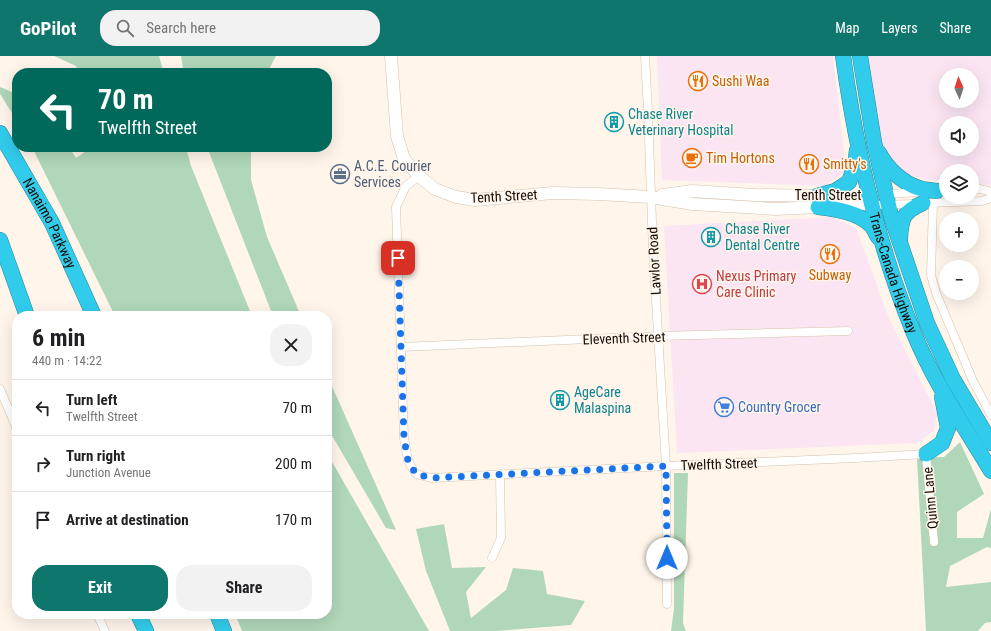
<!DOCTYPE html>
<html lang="en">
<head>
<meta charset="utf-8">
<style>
	body { margin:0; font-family:"Roboto Condensed",sans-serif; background:#f2f2f2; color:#202124; height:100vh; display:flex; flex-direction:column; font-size:15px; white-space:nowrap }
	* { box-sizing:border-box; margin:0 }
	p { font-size:13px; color:#757577 }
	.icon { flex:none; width:22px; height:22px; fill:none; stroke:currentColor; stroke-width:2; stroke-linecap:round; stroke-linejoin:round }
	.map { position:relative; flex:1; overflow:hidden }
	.side { position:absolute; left:12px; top:255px; width:320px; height:308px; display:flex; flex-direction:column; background:#fff; border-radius:16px; box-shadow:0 4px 16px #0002 }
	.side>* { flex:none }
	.guide { position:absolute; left:12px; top:12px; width:320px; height:84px; border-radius:16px; box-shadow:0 4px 16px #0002; background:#00695c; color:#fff; overflow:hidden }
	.needle { width:26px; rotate:357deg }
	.controls { position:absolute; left:939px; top:12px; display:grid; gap:8px }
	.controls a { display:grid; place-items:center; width:40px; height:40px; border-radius:50%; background:#fff; box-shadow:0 4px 16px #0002; font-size:20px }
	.pin { position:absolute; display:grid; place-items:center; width:34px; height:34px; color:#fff; margin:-17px; border-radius:8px; box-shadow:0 2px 6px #0006 }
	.me { position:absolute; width:44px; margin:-22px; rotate:0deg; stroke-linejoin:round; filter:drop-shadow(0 0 3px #0008) }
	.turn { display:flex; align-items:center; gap:14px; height:84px; padding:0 20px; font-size:18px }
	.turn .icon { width:52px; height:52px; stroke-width:2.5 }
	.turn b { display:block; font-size:28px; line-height:34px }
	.round { display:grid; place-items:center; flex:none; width:42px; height:42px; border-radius:16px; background:#f2f2f2 }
	.summary { display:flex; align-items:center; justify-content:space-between; height:68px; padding:0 20px }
	h1 { font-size:24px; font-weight:700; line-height:30px }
	.button { display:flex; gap:8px; margin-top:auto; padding:8px 20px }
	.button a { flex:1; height:46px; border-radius:16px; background:#0f766e; color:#fff; font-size:16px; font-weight:700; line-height:46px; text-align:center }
	.button a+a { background:#f2f2f2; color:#202124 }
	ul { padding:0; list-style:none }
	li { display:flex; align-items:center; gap:12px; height:56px; padding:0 20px; border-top:1px solid #e0e0e0 }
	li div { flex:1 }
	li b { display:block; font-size:15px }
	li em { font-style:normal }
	header { display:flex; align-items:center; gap:24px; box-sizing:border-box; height:56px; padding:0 20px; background:#0f766e; color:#fff }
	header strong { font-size:19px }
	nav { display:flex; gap:22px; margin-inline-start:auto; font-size:14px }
	.search { width:280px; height:36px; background:#f2f2f2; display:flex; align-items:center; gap:10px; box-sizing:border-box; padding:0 14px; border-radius:16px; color:#757577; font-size:15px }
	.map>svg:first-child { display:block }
</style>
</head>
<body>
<header>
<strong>GoPilot</strong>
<div class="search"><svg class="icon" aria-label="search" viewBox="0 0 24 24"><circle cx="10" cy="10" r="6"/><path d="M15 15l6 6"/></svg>Search here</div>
<nav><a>Map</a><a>Layers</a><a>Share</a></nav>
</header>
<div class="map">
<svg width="991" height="575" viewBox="0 0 991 575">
	<rect width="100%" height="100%" fill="#fff5eb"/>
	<g fill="#fbe5f3" fill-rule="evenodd">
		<polygon points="657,0 833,0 846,115 825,130 662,124"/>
		<path d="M868 0H991V130L972 127V115H946V125L928 124 903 118 882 89ZM946 19H972V45H946ZM946 67H972V93H946Z"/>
		<polygon points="831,161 856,172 889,262 937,357 934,375 917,387 677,397 664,170"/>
	</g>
	<g fill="#b0d7b9">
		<polygon points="54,0 159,0 164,17 79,17 76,10"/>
		<polygon points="181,0 276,0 267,17 184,17"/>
		<polygon points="0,31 17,38 17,65 0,38"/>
		<polygon points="32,91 69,91 76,102 92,91 186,91 191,110 252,260 115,260"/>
		<polygon points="207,91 251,91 251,124 267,181 301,260 273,260"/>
		<polygon points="327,319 396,474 386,472 327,371"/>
		<polygon points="960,386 984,438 957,456 957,482 983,482 991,453 991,492 987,491 950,510 946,531 991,526 991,566 985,567 978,575 926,575 917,402 944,401"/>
		<polygon points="327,397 429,575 242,575 235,558 327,558"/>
		<polygon points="674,417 688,417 683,567 686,575 671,575 674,553"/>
		<polygon points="444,468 452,512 486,511 466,536 471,562 506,534 513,512 543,515 547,538 585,545 571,569 496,575 450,575 426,515 416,473"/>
	</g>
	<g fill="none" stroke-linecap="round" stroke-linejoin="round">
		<defs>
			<g id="street">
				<polyline points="645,0 648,55 653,194 666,410 667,548"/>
				<polyline points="419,120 406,130 396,151 404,382 408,405 416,418 431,422 666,410 856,402 926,398 934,486"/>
				<polyline points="972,133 980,133 991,136"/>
				<polyline points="886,138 921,136"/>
				<polyline points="928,147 982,145 991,142"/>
				<polyline points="933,147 931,219 936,237 973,325 991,359"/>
				<polyline points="872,149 917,148"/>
				<polyline points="401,291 659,280 848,275"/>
				<polyline points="0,333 17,373"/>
				<polyline points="492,502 501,482 500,418"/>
				<polyline points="97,558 105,575"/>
			</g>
			<g id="secondary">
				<polyline points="391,0 397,80 404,103 419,120 435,133 456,141 475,144 553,137 598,138 650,141 693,148 776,153 818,151 836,148 857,147 872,149"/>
				<polyline points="662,139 692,135 755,139 825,140"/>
			</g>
			<g id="highway">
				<path id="s1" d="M843 0C856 94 877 187 913 275 933 325 964 370 991 415"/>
				<polyline points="860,0 874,86 891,160 927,267 953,323 991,387"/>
				<path id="s2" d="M0 77 52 167 94 260"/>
				<path d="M879 97C887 112 902 127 919 132 924 134 931 134 937 135"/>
				<polyline points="817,140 835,135 849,126 855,109 857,94"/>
				<path d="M818 151C836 153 858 156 872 170 874 173 876 178 878 181"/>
				<path d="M900 183C901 162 903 156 923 147"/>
				<polyline points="0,184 27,260"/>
				<polyline points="926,398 942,387 948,372 942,341"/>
				<polyline points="138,558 146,575"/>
				<polyline points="217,558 224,575"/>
			</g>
		</defs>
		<use href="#street" stroke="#d7c0a9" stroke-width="9"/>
		<use href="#secondary" stroke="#d7c0a9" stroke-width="13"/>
		<use href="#highway" stroke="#27899b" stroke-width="16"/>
		<use href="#street" stroke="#fff" stroke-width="8"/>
		<use href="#secondary" stroke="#fff" stroke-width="12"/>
		<use href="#highway" stroke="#31ccec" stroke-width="15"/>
	</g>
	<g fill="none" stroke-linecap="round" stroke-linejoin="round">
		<polyline stroke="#1a73e8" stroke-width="7" stroke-dasharray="0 12.6" points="398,202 404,382 408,405 416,418 431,422 666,410 667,502"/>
	</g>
	<defs>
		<symbol id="restaurant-ring" viewBox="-11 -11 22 22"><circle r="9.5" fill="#fff5eb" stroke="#e8710a" stroke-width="1.5"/><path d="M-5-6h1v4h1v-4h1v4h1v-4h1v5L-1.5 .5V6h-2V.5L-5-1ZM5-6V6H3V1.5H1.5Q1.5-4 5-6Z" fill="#e8710a"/></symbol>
		<symbol id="building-ring" viewBox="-11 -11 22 22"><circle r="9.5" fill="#fff5eb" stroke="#0f9aa8" stroke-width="1.5"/><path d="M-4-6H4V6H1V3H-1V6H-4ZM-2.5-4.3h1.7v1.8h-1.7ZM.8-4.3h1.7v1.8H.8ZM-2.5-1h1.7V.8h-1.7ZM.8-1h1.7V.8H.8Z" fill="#0f9aa8"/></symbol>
		<symbol id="cafe-ring" viewBox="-11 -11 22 22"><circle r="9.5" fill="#fff5eb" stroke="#e8710a" stroke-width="1.5"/><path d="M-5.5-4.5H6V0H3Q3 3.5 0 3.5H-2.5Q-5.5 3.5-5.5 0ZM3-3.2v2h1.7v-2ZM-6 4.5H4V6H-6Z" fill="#e8710a"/></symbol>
		<symbol id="office-ring" viewBox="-11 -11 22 22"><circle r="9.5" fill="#fff5eb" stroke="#5c6f8a" stroke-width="1.5"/><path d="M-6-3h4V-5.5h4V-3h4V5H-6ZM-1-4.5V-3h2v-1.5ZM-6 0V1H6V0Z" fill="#5c6f8a"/></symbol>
		<symbol id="hospital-ring" viewBox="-11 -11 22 22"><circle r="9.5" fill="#fff5eb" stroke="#e0444e" stroke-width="1.5"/><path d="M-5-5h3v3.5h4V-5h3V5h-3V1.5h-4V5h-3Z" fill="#e0444e"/></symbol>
		<symbol id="supermarket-ring" viewBox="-11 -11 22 22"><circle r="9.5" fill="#fff5eb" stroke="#3f7fe0" stroke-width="1.5"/><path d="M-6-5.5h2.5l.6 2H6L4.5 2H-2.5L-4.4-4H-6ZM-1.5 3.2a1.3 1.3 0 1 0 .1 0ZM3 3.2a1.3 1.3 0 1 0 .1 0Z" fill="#3f7fe0"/></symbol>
	</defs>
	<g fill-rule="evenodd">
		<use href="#restaurant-ring" x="687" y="14" width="22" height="22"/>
		<use href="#building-ring" x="603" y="55" width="22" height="22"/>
		<use href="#cafe-ring" x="681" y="91" width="22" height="22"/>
		<use href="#restaurant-ring" x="798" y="97" width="22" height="22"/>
		<use href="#office-ring" x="329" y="107" width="22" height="22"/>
		<use href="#building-ring" x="700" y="170" width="22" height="22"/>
		<use href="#restaurant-ring" x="819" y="187" width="22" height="22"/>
		<use href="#hospital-ring" x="691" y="217" width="22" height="22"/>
		<use href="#building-ring" x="549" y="333" width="22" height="22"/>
		<use href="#supermarket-ring" x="713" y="340" width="22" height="22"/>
	</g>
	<g text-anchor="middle" stroke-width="3" stroke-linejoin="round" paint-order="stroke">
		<g font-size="14" fill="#c56008" stroke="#fff5eb" text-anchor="start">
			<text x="712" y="30">Sushi Waa</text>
			<text x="706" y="107">Tim Hortons</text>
			<text x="823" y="113">Smitty's</text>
			<text x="830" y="224" text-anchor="middle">Subway</text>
		</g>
		<g font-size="14" fill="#0d838f" stroke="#fff5eb" text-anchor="start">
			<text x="628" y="63">Chase River<tspan x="628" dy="16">Veterinary Hospital</tspan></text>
			<text x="725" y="178">Chase River<tspan x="725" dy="16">Dental Centre</tspan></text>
			<text x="574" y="341">AgeCare<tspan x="574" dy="16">Malaspina</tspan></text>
		</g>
		<g font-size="14" fill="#4e5e75" stroke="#fff5eb" text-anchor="start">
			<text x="354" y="115">A.C.E. Courier<tspan x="354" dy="16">Services</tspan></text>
		</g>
		<g font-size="14" fill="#140c05" stroke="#fff5eb">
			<text x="828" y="144">Tenth Street</text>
			<text transform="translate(504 140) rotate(-3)" y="5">Tenth Street</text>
			<text dy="5" stroke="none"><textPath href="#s2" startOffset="103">Nanaimo Parkway</textPath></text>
			<text transform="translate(654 205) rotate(-93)" y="5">Lawlor Road</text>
			<text dy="5" stroke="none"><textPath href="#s1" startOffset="223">Trans-Canada Highway</textPath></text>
			<text transform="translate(624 282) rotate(-2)" y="5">Eleventh Street</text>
			<text transform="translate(719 408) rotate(-2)" y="5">Twelfth Street</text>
			<text transform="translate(930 442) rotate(-95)" y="5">Quinn Lane</text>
		</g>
		<g font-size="14" fill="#be3a42" stroke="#fff5eb" text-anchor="start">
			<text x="716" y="225">Nexus Primary<tspan x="716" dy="16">Care Clinic</tspan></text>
		</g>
		<g font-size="14" fill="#366cbe" stroke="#fff5eb" text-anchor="start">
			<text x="738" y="356">Country Grocer</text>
		</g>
	</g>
</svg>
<div class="controls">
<a><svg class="needle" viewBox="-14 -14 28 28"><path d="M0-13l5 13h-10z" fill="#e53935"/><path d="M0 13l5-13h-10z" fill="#757577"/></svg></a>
<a><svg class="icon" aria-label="sound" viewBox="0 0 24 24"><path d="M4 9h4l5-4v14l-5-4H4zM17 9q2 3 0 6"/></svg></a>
<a><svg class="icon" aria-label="layers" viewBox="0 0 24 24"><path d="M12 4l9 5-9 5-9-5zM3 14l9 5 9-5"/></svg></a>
<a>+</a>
<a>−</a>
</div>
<div class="pin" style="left:398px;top:202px;background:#d93025"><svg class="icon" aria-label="arrive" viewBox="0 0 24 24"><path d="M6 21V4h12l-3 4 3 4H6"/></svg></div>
<svg class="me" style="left:667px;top:502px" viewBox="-20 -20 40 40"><circle r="19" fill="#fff"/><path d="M0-13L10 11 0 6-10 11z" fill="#1a73e8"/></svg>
<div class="guide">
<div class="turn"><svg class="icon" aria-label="left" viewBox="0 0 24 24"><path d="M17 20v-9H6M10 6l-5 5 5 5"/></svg><div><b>70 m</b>Twelfth Street</div></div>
</div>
<section class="side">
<div class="summary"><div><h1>6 min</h1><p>440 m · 14:22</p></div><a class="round"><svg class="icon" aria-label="close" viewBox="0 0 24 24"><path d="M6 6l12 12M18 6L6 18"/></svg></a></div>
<ul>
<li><svg class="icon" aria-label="left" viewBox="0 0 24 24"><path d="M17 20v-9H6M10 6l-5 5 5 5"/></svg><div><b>Turn left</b><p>Twelfth Street</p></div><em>70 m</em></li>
<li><svg class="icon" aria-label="right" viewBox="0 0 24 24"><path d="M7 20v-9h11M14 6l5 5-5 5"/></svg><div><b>Turn right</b><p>Junction Avenue</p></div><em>200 m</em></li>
<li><svg class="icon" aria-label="arrive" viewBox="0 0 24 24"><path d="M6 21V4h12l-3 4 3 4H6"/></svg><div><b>Arrive at destination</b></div><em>170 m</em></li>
</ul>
<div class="button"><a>Exit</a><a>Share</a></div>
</section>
</div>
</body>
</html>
